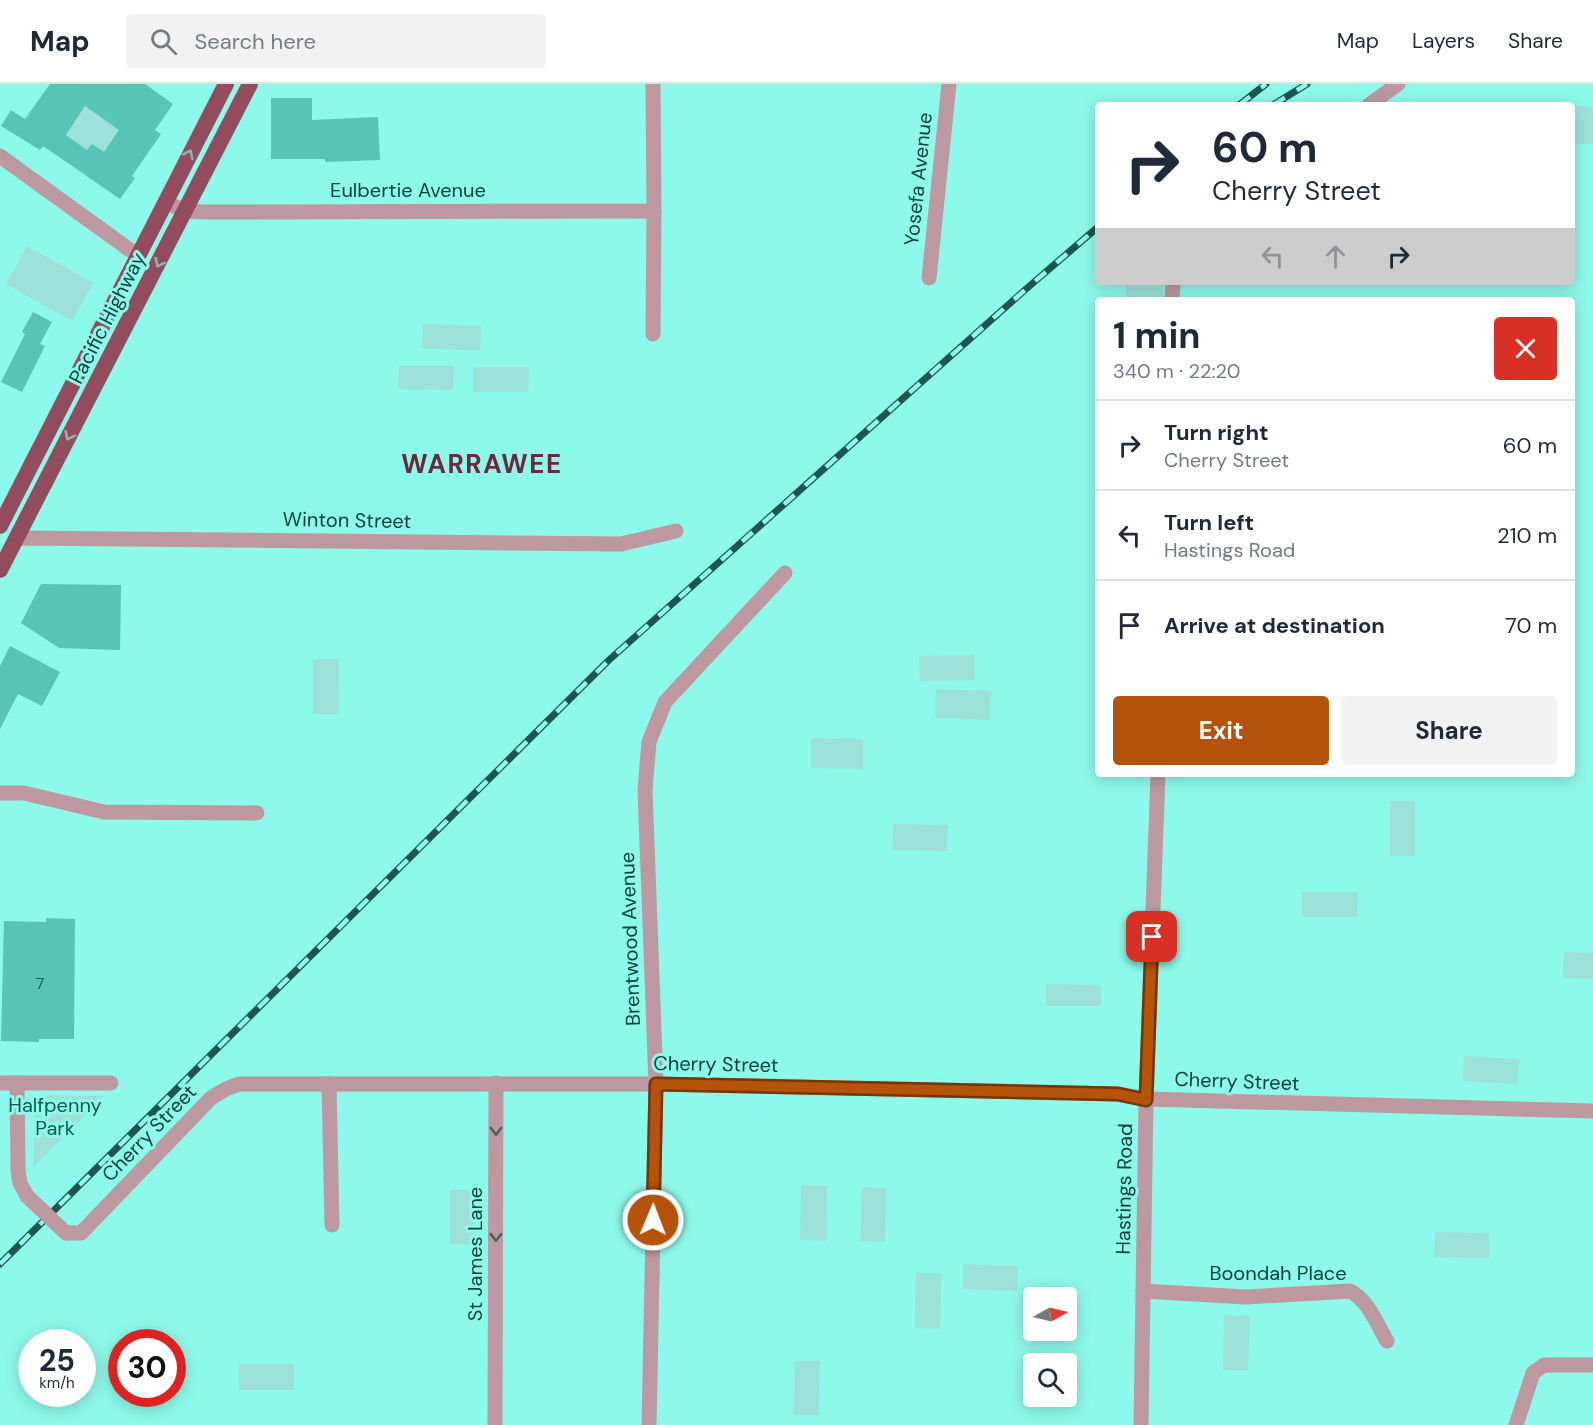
<!DOCTYPE html>
<html lang="en">
<head>
<meta charset="utf-8">
<style>
	body { margin:0; font-family:"DM Sans",sans-serif; background:#f2f2f3; color:#1f2937; height:100vh; display:flex; flex-direction:column; font-size:22px; white-space:nowrap }
	* { box-sizing:border-box; margin:0 }
	p { font-size:20px; color:#747a83 }
	.icon { flex:none; width:33px; height:33px; fill:none; stroke:currentColor; stroke-width:2; stroke-linecap:round; stroke-linejoin:round }
	.map { position:relative; flex:1; overflow:hidden }
	.drawer { position:absolute; left:1095px; top:213px; width:480px; height:480px; display:flex; flex-direction:column; background:#fff; border-radius:6px; box-shadow:0 3px 15px #0003 }
	.drawer>* { flex:none }
	.guide { position:absolute; left:1095px; top:18px; width:480px; height:183px; border-radius:6px; box-shadow:0 3px 15px #0003; background:#fff; color:#1f2937; overflow:hidden }
	.needle { width:39px; rotate:82deg }
	.fabs { position:absolute; left:1023px; top:1203px; display:grid; gap:12px }
	.fabs a { display:grid; place-items:center; width:54px; height:54px; border-radius:6px; background:#fff; box-shadow:0 3px 15px #0003; font-size:30px }
	.speed { position:absolute; left:18px; top:1245px; display:flex; gap:12px; font-size:30px; font-weight:700; text-align:center }
	.speed>* { display:grid; place-content:center; width:78px; height:78px; border-radius:50%; background:#fff; box-shadow:0 3px 15px #0003; line-height:1 }
	.speed small { font-size:15px; font-weight:400 }
	.speed .limit { border:9px solid #d22; background:#fff; color:#111 }
	.pin { position:absolute; display:grid; place-items:center; width:51px; height:51px; color:#fff; margin:-26px; border-radius:12px; box-shadow:0 3px 9px #0006 }
	.me { position:absolute; width:66px; margin:-33px; rotate:1deg; stroke-linejoin:round; filter:drop-shadow(0 0 4px #0008) }
	.turn { display:flex; align-items:center; gap:21px; height:126px; padding:0 18px; font-size:27px }
	.turn .icon { width:78px; height:78px; stroke-width:2.5 }
	.turn b { display:block; font-size:42px; line-height:51px }
	.lanes { display:flex; align-items:center; height:57px; padding:0 18px; background:#0003; justify-content:center; gap:30px; direction:ltr }
	.lanes .off { opacity:.35 }
	.round { display:grid; place-items:center; flex:none; width:63px; height:63px; border-radius:6px; background:#f2f2f3 }
	.headline { display:flex; align-items:center; justify-content:space-between; height:102px; padding:0 18px }
	h1 { font-size:36px; font-weight:700; line-height:45px }
	.action { display:flex; gap:12px; margin-top:auto; padding:12px 18px }
	.action a { flex:1; height:69px; border-radius:6px; background:#b45309; color:#fff; font-size:24px; font-weight:700; line-height:69px; text-align:center }
	.action a+a { background:#f2f2f3; color:#1f2937 }
	ul { padding:0; list-style:none }
	li { display:flex; align-items:center; gap:18px; height:90px; padding:0 18px; border-top:2px solid #e0e1e3 }
	li div { flex:1 }
	li b { display:block; font-size:22px }
	li em { font-style:normal }
	header { display:flex; align-items:center; gap:36px; box-sizing:border-box; height:84px; padding:0 30px; background:#fff; border-bottom:2px solid #e0e1e3 }
	header strong { font-size:28px }
	nav { display:flex; gap:33px; margin-inline-start:auto; font-size:21px }
	.search { width:420px; height:54px; background:#f2f2f3; display:flex; align-items:center; gap:15px; box-sizing:border-box; padding:0 21px; border-radius:6px; color:#747a83; font-size:22px }
	.map>svg:first-child { display:block }
</style>
</head>
<body>
<header>
<strong>Map</strong>
<div class="search"><svg class="icon" aria-label="search" viewBox="0 0 24 24"><circle cx="10" cy="10" r="6"/><path d="M15 15l6 6"/></svg>Search here</div>
<nav><a>Map</a><a>Layers</a><a>Share</a></nav>
</header>
<div class="map">
<svg width="1593" height="1341" viewBox="0 0 1593 1341">
	<rect width="100%" height="100%" fill="#8df9ea"/>
	<g fill="#9de2d8">
		<polygon points="100,0 96,29 126,51 104,68 87,66 68,52 68,48"/>
		<polygon points="1572,22 1593,23 1593,60 1572,60"/>
		<polygon points="27,162 93,199 72,237 6,200"/>
		<rect x="1126" y="198" width="37" height="18"/>
		<polygon points="423,240 481,242 480,267 422,264"/>
		<polygon points="399,282 454,282 453,306 398,305"/>
		<polygon points="473,283 529,283 528,308 473,308"/>
		<polygon points="974,571 975,596 920,597 919,572"/>
		<polygon points="313,575 339,575 338,630 313,630"/>
		<polygon points="936,605 991,607 989,636 935,634"/>
		<polygon points="811,654 863,655 863,685 811,684"/>
		<rect x="1390" y="717" width="25" height="55"/>
		<polygon points="893,740 948,741 947,767 892,766"/>
		<polygon points="1302,808 1358,808 1357,833 1302,833"/>
		<polygon points="1564,868 1593,869 1593,895 1563,894"/>
		<polygon points="1046,900 1101,901 1101,922 1046,922"/>
		<polygon points="1464,972 1519,975 1517,1000 1463,997"/>
		<polygon points="35,1011 104,1012 33,1084"/>
		<polygon points="801,1101 827,1102 826,1157 800,1156"/>
		<polygon points="862,1103 886,1104 885,1158 860,1157"/>
		<polygon points="450,1106 476,1106 475,1161 450,1160"/>
		<polygon points="1435,1148 1489,1149 1489,1174 1434,1173"/>
		<polygon points="963,1180 1018,1182 1017,1207 963,1205"/>
		<polygon points="916,1189 941,1189 940,1245 915,1244"/>
		<polygon points="1224,1231 1250,1232 1248,1286 1223,1286"/>
		<polygon points="795,1277 820,1277 819,1331 794,1331"/>
		<rect x="239" y="1280" width="55" height="26"/>
	</g>
	<g fill="#56c4b6" fill-rule="evenodd">
		<path d="M50 0H145L173 20 155 46 161 50 132 92 135 94 120 115 43 62 40 66 1 42 11 26 25 35ZM85 22 119 46 104 68 92 60 87 66 66 51Z"/>
		<polygon points="271,14 312,14 312,36 378,33 380,76 325,78 325,75 271,75"/>
		<polygon points="33,228 52,238 40,260 45,262 22,308 1,298 25,250 22,248"/>
		<polygon points="41,500 121,501 120,566 59,564 21,539"/>
		<polygon points="10,562 60,588 42,622 18,610 0,645 0,582"/>
		<polygon points="46,834 75,835 74,955 39,955 39,958 1,957 4,837 46,838"/>
	</g>
	<g fill="none" stroke-linecap="round" stroke-linejoin="round">
		<g stroke="#bd98a0" stroke-width="15">
			<polyline points="1369,21 1398,0"/>
			<polyline points="0,72 130,166 139,170"/>
			<polyline points="165,118 185,127 202,128 654,127 653,0"/>
			<polyline points="929,194 949,0"/>
			<polyline points="1172,216 1173,198"/>
			<polyline points="653,250 654,127"/>
			<polyline points="17,454 621,460 676,447"/>
			<polyline points="0,709 24,709 104,728 257,729"/>
			<polyline points="0,999 111,999"/>
			<polyline points="17,999 18,1087 20,1099 27,1112"/>
			<polyline points="329,1000 332,1141"/>
			<polyline points="66,1149 81,1149 211,1014 226,1005 239,1000 656,1000 1117,1010 1146,1015 1593,1027"/>
			<path d="M1143 1207 1246 1213 1350 1207C1368 1216 1377 1240 1387 1257"/>
			<polyline points="495,1341 496,999"/>
			<polyline points="649,1341 656,1000 645,706 649,658 665,618 785,489"/>
			<polyline points="1141,1341 1146,1015 1158,690"/>
			<polyline points="1516,1341 1533,1289 1544,1281 1593,1281"/>
		</g>
		<g stroke="#924c5e" stroke-width="16">
			<polyline points="0,442 226,0"/>
			<polyline points="0,486 250,0"/>
		</g>
		<defs>
			<g id="rail">
				<polyline points="1239,21 1266,0"/>
				<polyline points="1273,21 1307,0"/>
				<polyline points="0,1180 609,576 1026,205 1098,143"/>
			</g>
		</defs>
		<use href="#rail" stroke="#1c564f" stroke-width="7"/>
		<use href="#rail" stroke="#8df9ea" stroke-width="4.5" stroke-dasharray="14" stroke-linecap="butt"/>
		<polyline stroke="#bd98a0" stroke-width="15" points="27,1112 66,1149"/>
	</g>
	<defs><path id="oneway-chevron" d="M-2-3.5L2.5 0L-2 3.5" fill="none" stroke-width="1.6" stroke-linecap="round" stroke-linejoin="round" transform="scale(1.5)"/></defs>
	<g stroke="#8fb4b2">
		<use href="#oneway-chevron" transform="translate(189 70) rotate(-63)"/>
		<use href="#oneway-chevron" transform="translate(159 179) rotate(117)"/>
		<use href="#oneway-chevron" transform="translate(69 352) rotate(117)"/>
	</g>
	<g stroke="#495d5c">
		<use href="#oneway-chevron" transform="translate(496 1047) rotate(90)"/>
		<use href="#oneway-chevron" transform="translate(496 1153) rotate(90)"/>
	</g>
	<g fill="none" stroke-linecap="round" stroke-linejoin="round">
		<defs>
			<polyline id="route" points="653,1136 656,1000 1118,1010 1146,1016 1152,853"/>
		</defs>
		<use href="#route" stroke="#753606" stroke-width="15"/>
		<use href="#route" stroke="#b45309" stroke-width="10"/>
	</g>
	<g text-anchor="middle" stroke-width="6" stroke-linejoin="round" paint-order="stroke">
		<g font-size="16" fill="#1e5f57">
			<text x="40" y="905">7</text>
		</g>
		<g font-size="20" fill="#0b3d37" stroke="#8df9ea">
			<text transform="translate(918 95) rotate(-84)" y="7">Yosefa Avenue</text>
			<text x="408" y="113">Eulbertie Avenue</text>
			<text transform="translate(107 234) rotate(-63)" y="7">Pacific Highway</text>
			<text transform="translate(347 436) rotate(1)" y="7">Winton Street</text>
			<text transform="translate(630 855) rotate(-92)" y="7">Brentwood Avenue</text>
			<text transform="translate(716 980) rotate(1)" y="7">Cherry Street</text>
			<text transform="translate(1237 997) rotate(2)" y="7">Cherry Street</text>
			<text transform="translate(149 1049) rotate(-46)" y="7">Cherry Street</text>
			<text transform="translate(1124 1105) rotate(-89)" y="7">Hastings Road</text>
			<text transform="translate(475 1170) rotate(-90)" y="7">St James Lane</text>
			<text x="1278" y="1196">Boondah Place</text>
		</g>
		<g font-size="20" fill="#0e5850" stroke="#8df9ea">
			<text x="55" y="1028">Halfpenny<tspan x="55" dy="23">Park</tspan></text>
		</g>
		<g font-size="26" font-weight="bold" letter-spacing="1.5" fill="#6d283d" stroke="#8df9ea">
			<text x="482" y="389">WARRAWEE</text>
		</g>
	</g>
</svg>
<div class="fabs">
<a><svg class="needle" viewBox="-14 -14 28 28"><path d="M0-13l5 13h-10z" fill="#e53935"/><path d="M0 13l5-13h-10z" fill="#747a83"/></svg></a>
<a><svg class="icon" aria-label="search" viewBox="0 0 24 24"><circle cx="10" cy="10" r="6"/><path d="M15 15l6 6"/></svg></a>
</div>
<div class="speed"><div>25<small>km/h</small></div><div class="limit">30</div></div>
<div class="pin" style="left:1152px;top:853px;background:#d93025"><svg class="icon" aria-label="arrive" viewBox="0 0 24 24"><path d="M6 21V4h12l-3 4 3 4H6"/></svg></div>
<svg class="me" style="left:653px;top:1136px" viewBox="-20 -20 40 40"><circle r="17" fill="#b45309" stroke="#fff" stroke-width="3"/><path d="M0-11L8 9 0 5-8 9z" fill="#fff"/></svg>
<div class="guide">
<div class="turn"><svg class="icon" aria-label="right" viewBox="0 0 24 24"><path d="M7 20v-9h11M14 6l5 5-5 5"/></svg><div><b>60 m</b>Cherry Street</div></div>
<div class="lanes"><svg class="icon off" aria-label="left" viewBox="0 0 24 24"><path d="M17 20v-9H6M10 6l-5 5 5 5"/></svg><svg class="icon off" aria-label="ahead" viewBox="0 0 24 24"><path d="M12 20V5M6 11l6-6 6 6"/></svg><svg class="icon" aria-label="right" viewBox="0 0 24 24"><path d="M7 20v-9h11M14 6l5 5-5 5"/></svg></div>
</div>
<section class="drawer">
<div class="headline"><div><h1>1 min</h1><p>340 m · 22:20</p></div><a class="round" style="background:#d93025;color:#fff"><svg class="icon" aria-label="close" viewBox="0 0 24 24"><path d="M6 6l12 12M18 6L6 18"/></svg></a></div>
<ul>
<li><svg class="icon" aria-label="right" viewBox="0 0 24 24"><path d="M7 20v-9h11M14 6l5 5-5 5"/></svg><div><b>Turn right</b><p>Cherry Street</p></div><em>60 m</em></li>
<li><svg class="icon" aria-label="left" viewBox="0 0 24 24"><path d="M17 20v-9H6M10 6l-5 5 5 5"/></svg><div><b>Turn left</b><p>Hastings Road</p></div><em>210 m</em></li>
<li><svg class="icon" aria-label="arrive" viewBox="0 0 24 24"><path d="M6 21V4h12l-3 4 3 4H6"/></svg><div><b>Arrive at destination</b></div><em>70 m</em></li>
</ul>
<div class="action"><a>Exit</a><a>Share</a></div>
</section>
</div>
</body>
</html>
